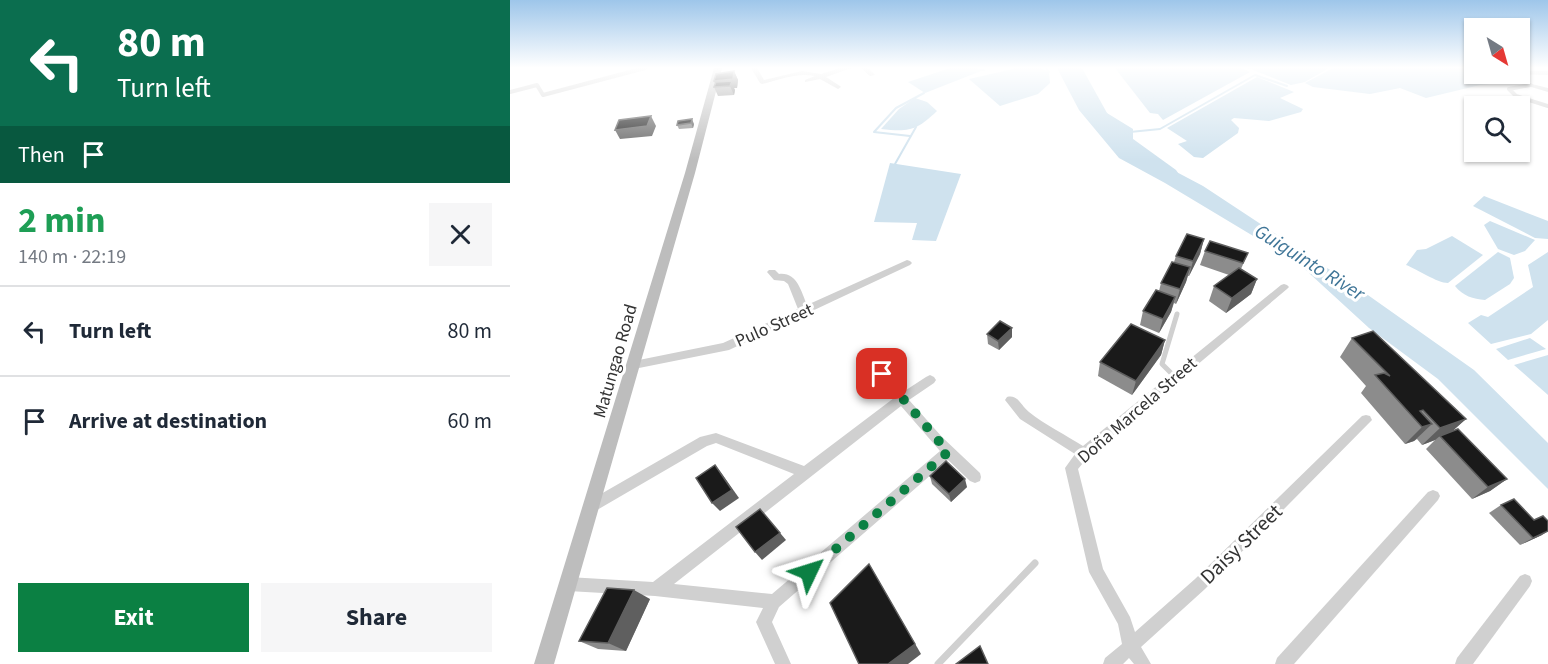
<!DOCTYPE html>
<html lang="en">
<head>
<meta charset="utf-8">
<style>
	body { margin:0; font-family:"Source Sans 3",sans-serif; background:#f6f6f7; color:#1f2937; height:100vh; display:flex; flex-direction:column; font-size:22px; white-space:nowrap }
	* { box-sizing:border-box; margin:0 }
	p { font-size:20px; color:#747a83 }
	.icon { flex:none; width:33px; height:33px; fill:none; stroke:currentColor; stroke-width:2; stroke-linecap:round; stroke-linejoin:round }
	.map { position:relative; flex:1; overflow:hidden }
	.side { display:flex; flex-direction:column; background:#fff; width:510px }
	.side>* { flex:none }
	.guide { background:#0b6e4f; color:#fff; overflow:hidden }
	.needle { width:39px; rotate:143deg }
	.tools { position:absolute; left:954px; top:18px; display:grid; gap:12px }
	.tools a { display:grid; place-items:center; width:66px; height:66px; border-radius:0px; background:#fff; box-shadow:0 2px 4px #0004; font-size:30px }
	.pin { position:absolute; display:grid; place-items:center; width:51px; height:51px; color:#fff; margin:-26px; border-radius:12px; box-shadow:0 3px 9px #0006 }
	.me { position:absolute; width:66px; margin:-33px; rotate:49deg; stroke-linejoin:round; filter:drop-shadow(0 0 4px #0008) }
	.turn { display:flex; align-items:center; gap:21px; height:126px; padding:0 18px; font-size:27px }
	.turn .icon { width:78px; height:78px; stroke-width:2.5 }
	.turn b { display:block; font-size:42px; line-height:51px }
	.then { display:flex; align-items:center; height:57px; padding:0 18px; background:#0003; gap:12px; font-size:22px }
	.round { display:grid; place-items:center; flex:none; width:63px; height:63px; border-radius:0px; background:#f6f6f7 }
	.head { display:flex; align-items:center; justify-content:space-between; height:102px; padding:0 18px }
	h1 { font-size:36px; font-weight:700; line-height:45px; color:#1e9e55 }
	.cta { display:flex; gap:12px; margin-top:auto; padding:12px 18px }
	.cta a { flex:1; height:69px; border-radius:0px; background:#0b8043; color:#fff; font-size:24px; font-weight:700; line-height:69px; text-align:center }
	.cta a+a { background:#f6f6f7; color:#1f2937 }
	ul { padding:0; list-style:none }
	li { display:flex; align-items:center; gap:18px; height:90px; padding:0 18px; border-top:2px solid #e0e1e3 }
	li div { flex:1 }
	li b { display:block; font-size:22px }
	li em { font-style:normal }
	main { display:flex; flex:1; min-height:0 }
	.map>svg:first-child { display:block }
</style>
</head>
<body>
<main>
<section class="side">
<div class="guide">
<div class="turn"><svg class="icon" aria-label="left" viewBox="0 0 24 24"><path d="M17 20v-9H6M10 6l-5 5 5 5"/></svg><div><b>80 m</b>Turn left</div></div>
<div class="then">Then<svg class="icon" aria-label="arrive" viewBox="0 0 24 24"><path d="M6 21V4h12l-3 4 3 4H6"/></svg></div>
</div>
<div class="head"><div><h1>2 min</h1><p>140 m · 22:19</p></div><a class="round"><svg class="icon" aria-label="close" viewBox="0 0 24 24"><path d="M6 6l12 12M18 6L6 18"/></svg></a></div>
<ul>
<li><svg class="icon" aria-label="left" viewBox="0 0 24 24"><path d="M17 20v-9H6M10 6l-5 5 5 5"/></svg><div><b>Turn left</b></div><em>80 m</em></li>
<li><svg class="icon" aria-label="arrive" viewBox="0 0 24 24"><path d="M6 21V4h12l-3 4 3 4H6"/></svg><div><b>Arrive at destination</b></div><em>60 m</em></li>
</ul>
<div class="cta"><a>Exit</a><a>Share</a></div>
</section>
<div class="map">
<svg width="1038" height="664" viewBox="0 0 1038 664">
	<rect width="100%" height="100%" fill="#fff"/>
	<g fill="#cfe2ee">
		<polygon points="440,68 467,68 471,71 415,93 398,82"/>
		<polygon points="507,68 531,68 539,72 540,83 528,94 490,106 459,79"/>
		<polygon points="547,68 564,68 592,110 623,129 623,149 693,186 855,293 964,370 1038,443 1038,489 928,379 859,328 788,263 655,183 609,158 569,110"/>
		<polygon points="605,68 732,68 740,72 653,120 648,114 640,113"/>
		<polygon points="738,68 819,68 795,82 781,85"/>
		<polygon points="823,68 964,68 964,74 992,74 999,78 998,82 970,85 916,98 890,88 860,94 803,87 795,83"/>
		<polygon points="747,77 784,92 770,98 793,109 791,112 759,121 724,118 721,120 729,128 728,133 693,158 684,157 668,144 677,141 657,128"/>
		<path d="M405 98 417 102 427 111C406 131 399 132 371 129L389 109Z"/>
		<polygon points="380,163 451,174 426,241 402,240 407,223 364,222"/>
		<polygon points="974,196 1038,221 1038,239 1025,238 963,206"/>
		<polygon points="980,221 1025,240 1015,251 1004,255 988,249 974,225"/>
		<path d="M942 236 973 255 938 283C927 283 907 269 896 265L907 250 916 249Z"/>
		<path d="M988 252 1000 258 1004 278 1000 284 975 300C963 299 953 296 945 286Z"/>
		<polygon points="1038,252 1038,320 1021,334 981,344 958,323 971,315 978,317 1023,287 1018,265"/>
		<polygon points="1020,338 1036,349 998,360 986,349"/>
		<polygon points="1038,355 1038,395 1004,365"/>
	</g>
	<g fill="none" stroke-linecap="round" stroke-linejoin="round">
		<g stroke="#cfe2ee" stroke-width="2">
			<polyline points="536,68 539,72"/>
			<polyline points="470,70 474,70"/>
			<polyline points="620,132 650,129 745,75 777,86"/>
			<polyline points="400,136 364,132 386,108 414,93"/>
			<polyline points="385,164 406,127"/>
		</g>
		<polygon fill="#cfe2ee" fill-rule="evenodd" points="560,68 572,68 597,113 612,131 666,170 668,173 666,176 654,176 602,137 584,114"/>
		<g stroke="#d0d0d0" stroke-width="4">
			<polyline points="1020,85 999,89 1006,96 1038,106"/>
			<polyline points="0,92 27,85 33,95 135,68"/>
		</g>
		<polyline stroke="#d0d0d0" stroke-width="5" points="665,377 652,364 667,314"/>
		<polyline stroke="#d0d0d0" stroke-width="7" points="428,664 525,563"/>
		<g fill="#d0d0d0" fill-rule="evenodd">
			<path d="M241 68H247L254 80 292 71 311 74 330 68H341L316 77 330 86 331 87 328 89 310 79 295 82V80L305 76C287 72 269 80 252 84L250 83Z"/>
			<polygon points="351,68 358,68 365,75 360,76"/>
			<polygon points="1010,71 1038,71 1038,75 1008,74"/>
			<polygon points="997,74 1004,74 1022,84 1038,88 1038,92 1018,86"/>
			<path d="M397 260 400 261 402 263 400 265 219 350 124 369 120 368 118 365 120 362 124 361 213 343 288 309 278 284 274 281 264 280 257 272 259 270H265L269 274C287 272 291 291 297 305Z"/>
			<path d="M774 284 777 285 779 287 777 289 578 457 568 469 593 569 620 617 625 632 685 579 852 416 856 415 860 416 862 420 695 589 631 647 641 664H624L619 658 613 664H593L595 658 612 644 608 624 579 572 555 468 565 454 510 419 495 400 497 397C508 394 511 406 519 412 535 425 556 435 573 446L771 285Z"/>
			<path d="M373 370 377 371 393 392 416 377 420 375 424 377 426 380 424 383 399 400 432 437 470 473 471 477 470 481 465 483 460 481 438 460 269 607 262 622 281 664H265L246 622 253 608 145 596 58 591 53 589 51 584 53 579 58 577 143 582 284 474 206 443 197 446 87 510 82 512 77 510 75 506 77 502 190 437 206 433 294 466 384 398 367 374 369 371ZM391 406 430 451 262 594 164 584Z"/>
			<polygon points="923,490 928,492 930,496 928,500 784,664 765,664 767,658 918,492"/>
			<polygon points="1015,574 1020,576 1022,581 1020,586 963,664 945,664 947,658 1010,576"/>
		</g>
		<polygon fill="#bdbdbd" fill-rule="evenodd" points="204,68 212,68 185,173 44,664 24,664 175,173"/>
	</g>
	<g fill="#8c8c8c">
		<polygon points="224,71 228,80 227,88 224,88 225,90 224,95 208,96 204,87 205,84 204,81"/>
		<polygon points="168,121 184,124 183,128 169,129 167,125"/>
		<polygon points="694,239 690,254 679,276 678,276 676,282 666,304 664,303 661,312 649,333 630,325 633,311 649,291 651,283 664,262 666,256"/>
		<polygon points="695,251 738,253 731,269 747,279 741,294 716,313 699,301 704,286 719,275 690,265"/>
		<polygon points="502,328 502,337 489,350 478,344 477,334"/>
		<polygon points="842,338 956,419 942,431 997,479 980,491 962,499 916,449 925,440 912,445 907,439 904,441 895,444 851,393 856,386 830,357"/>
		<polygon points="655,340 651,355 622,395 588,376 590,362"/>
		<polygon points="420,476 457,487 441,502 422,484"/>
		<polygon points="991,505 1032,535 1010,545 979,513"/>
		<polygon points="140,599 116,651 88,649 69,641"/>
	</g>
	<g fill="#5f5f5f">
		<polygon points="224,71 228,80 227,88 224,88 225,90 224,95 220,86 207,87 204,81"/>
		<polygon points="141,116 146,126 142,136 110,139 105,130"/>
		<polygon points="182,119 184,124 183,128 181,123"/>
		<polygon points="694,239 690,254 679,276 683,261"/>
		<polygon points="680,267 676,282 666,304 670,289"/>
		<polygon points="747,279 741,294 716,313 722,298"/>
		<polygon points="665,297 661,312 649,333 653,319"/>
		<polygon points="502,328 502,337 489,350 488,341"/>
		<polygon points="655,340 651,355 622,395 626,381"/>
		<polygon points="956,419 937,436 930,436 925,440 912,445 930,428"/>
		<polygon points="922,424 904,441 895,444 912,427"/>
		<polygon points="205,465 212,474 229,498 210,511 202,503"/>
		<polygon points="455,479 457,487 441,502 439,494"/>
		<polygon points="997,479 980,491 962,499 978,487"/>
		<polygon points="250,509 276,540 252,560 245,552"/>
		<polygon points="1038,531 1032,535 1010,545 1023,538"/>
		<polygon points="359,564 411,654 398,664 378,664"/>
		<polygon points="124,590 140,599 116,651 98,643"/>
	</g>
	<g fill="#1a1a1a" stroke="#5f5f5f" stroke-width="1.5">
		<polygon points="224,71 223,79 204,81 206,74"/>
		<polygon points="222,81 220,86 204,87 206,82"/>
		<polygon points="141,116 137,126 105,130 109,120"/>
		<polygon points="182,119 181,123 167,125 168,121"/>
		<polygon points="677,234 694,239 683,261 666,256"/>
		<polygon points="700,241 738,253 733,263 695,251"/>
		<polygon points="662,262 680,267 670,289 651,283"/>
		<polygon points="729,268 747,279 722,298 704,286"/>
		<polygon points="646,290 665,297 653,319 633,311"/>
		<polygon points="490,321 502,328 488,341 477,334"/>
		<polygon points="621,324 655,340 626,381 590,362"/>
		<polygon points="863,331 956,419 930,428 913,410 910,411 922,424 912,427 865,375 874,373 880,376 842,338"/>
		<polygon points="948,429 997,479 978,487 930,436"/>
		<polygon points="436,461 455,479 439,494 420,476"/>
		<polygon points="205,465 222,490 202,503 186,478"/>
		<polygon points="1004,499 1024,520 1033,516 1038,521 1038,531 1023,538 991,505"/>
		<polygon points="250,509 270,533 245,552 226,527"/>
		<polygon points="359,564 405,644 378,664 349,664 320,603"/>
		<polygon points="97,588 124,590 98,643 69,641"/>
		<polygon points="470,646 478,664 446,664"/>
	</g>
	<linearGradient id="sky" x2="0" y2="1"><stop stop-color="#9ec6ea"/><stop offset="0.42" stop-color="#fff"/><stop offset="1" stop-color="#fff" stop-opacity="0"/></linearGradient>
	<rect width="1038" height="161" fill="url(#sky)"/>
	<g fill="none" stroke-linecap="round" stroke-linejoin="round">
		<polyline stroke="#0b8043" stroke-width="10" stroke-dasharray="0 18" points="299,572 438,452 372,374"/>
	</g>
	<g text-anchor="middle" stroke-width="6" stroke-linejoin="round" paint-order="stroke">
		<g font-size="18" fill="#333" stroke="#fff">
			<text transform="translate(264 325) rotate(-24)" y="6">Pulo Street</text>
			<text transform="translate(105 361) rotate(-74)" y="6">Matungao Road</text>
			<text transform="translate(627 410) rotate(-41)" y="6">Doña Marcela Street</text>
		</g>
		<g font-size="20" font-style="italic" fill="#3f7597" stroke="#fff">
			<text transform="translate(800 262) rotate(32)" y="7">Guiguinto River</text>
		</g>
		<g font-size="21" fill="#333" stroke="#fff">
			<text transform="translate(731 544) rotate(-44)" y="7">Daisy Street</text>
		</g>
	</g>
</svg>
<div class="tools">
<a><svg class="needle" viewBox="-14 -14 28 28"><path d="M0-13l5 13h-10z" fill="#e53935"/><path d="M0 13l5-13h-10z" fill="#747a83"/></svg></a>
<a><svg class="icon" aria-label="search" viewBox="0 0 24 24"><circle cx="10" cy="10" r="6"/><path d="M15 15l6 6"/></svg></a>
</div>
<div class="pin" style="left:372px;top:374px;background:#d93025"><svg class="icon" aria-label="arrive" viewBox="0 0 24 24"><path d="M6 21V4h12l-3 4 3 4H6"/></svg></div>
<svg class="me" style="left:299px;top:572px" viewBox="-20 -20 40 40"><path d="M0-17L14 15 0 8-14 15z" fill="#0b8043" stroke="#fff" stroke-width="4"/></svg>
</div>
</main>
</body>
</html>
